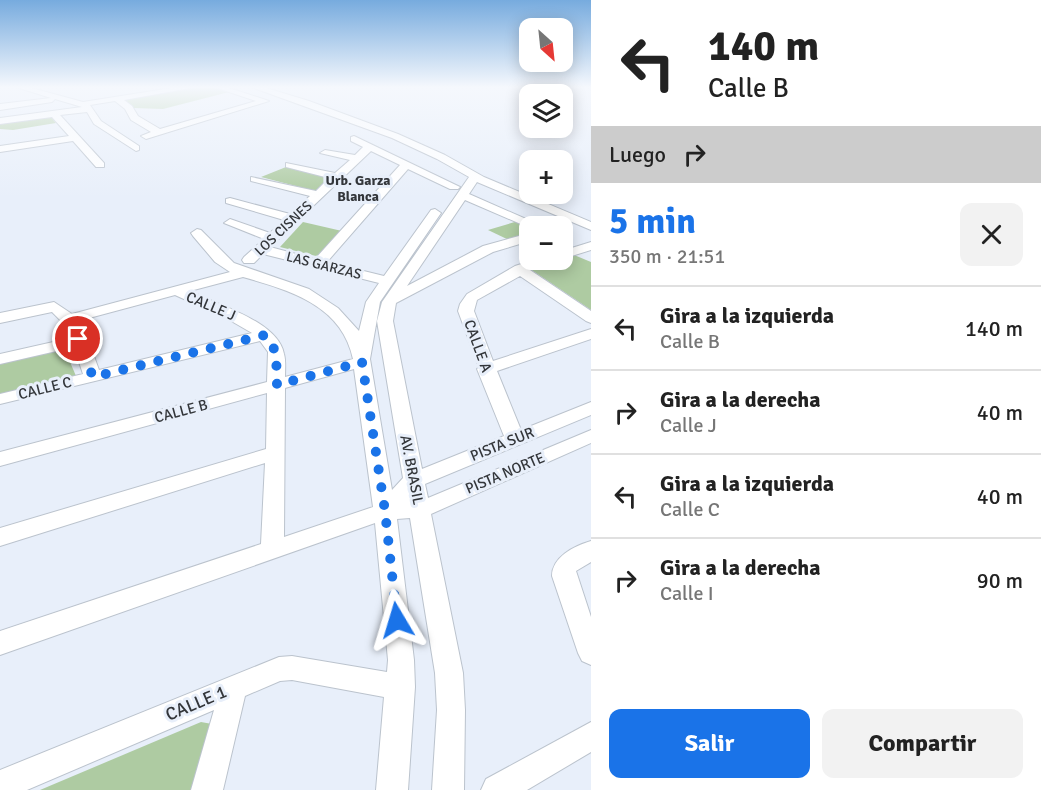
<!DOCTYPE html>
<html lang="es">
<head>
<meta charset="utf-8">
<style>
	body { margin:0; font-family:Signika,sans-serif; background:#f2f2f2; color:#222; height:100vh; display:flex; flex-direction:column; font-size:22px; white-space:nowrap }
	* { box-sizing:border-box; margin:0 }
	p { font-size:20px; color:#767676 }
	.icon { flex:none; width:33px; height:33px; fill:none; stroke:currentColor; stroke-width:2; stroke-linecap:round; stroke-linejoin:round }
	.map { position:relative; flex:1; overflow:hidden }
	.side { display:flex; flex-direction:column; background:#fff; width:450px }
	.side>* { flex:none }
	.guide { background:#fff; color:#222; overflow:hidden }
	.needle { width:39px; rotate:153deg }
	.controls { position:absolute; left:519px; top:18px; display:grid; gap:12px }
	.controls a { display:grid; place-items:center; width:54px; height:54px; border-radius:12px; background:#fff; box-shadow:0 3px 15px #0003; font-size:30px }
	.pin { position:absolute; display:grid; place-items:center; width:51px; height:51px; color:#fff; margin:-26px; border:3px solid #fff; border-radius:50%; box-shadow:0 2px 6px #0007 }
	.me { position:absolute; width:66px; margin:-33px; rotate:353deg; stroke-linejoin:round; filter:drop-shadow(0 0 4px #0008) }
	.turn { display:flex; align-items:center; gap:21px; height:126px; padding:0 18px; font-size:27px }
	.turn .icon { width:78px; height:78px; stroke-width:2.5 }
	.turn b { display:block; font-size:42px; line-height:51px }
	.then { display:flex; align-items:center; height:57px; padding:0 18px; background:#0003; gap:12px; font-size:22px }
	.round { display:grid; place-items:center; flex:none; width:63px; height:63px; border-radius:12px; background:#f2f2f2 }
	.overview { display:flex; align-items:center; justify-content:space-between; height:102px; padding:0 18px }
	h1 { font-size:36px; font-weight:700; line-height:45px; color:#1a73e8 }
	.button { display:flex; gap:12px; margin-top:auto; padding:12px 18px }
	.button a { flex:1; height:69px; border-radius:12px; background:#1a73e8; color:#fff; font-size:24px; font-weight:700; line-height:69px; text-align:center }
	.button a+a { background:#f2f2f2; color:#222 }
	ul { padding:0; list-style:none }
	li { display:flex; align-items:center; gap:18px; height:84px; padding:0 18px; border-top:2px solid #e0e0e0 }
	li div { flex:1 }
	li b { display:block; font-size:22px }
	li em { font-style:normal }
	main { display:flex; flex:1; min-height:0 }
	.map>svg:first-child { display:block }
</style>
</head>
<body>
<main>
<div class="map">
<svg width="591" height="790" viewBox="0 0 591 790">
	<rect width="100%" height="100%" fill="#e8effa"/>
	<g fill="#aecba2">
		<polygon points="197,87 213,87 229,92 163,109 134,108 123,99"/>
		<polygon points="50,116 56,123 13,130 0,129 0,123"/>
		<polygon points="286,167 329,178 315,191 261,177"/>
		<polygon points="518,221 530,226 529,236 511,241 488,230"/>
		<polygon points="303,222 342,231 320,257 280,247"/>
		<polygon points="574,255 591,262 591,310 530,269"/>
		<polygon points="64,348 76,376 0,395 0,362"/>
		<polygon points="201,722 212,724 198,790 40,790"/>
	</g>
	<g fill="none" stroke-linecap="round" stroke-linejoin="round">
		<defs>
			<g id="minor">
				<polygon points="16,87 28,87 83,102 178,87 196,87 124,100 132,106 138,116 160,129 256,101 214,87 226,87 269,101 146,139 141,136 151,132 131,120 125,109 115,101 90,105 101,121 139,146 139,150 136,151 94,124 87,112 60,115 104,163 104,167 96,167 73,141 0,152 0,146 69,136 52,117 0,124 0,118 82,107 55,99 52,102 0,110 0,104 51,98"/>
				<path d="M251 87H263L309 101 398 134 445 155 484 177 591 222V230L477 182 469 194 542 226 530 228 465 200 407 286 483 246 530 233V241L493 252 396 303 393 321 422 469 504 436 477 369 479 367 458 311 460 304 467 294 515 266 534 260H553L552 263 530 270 591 311V323L586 321 520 276 477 300 474 311 493 361 591 329V339L497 371 521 430 591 402V415L425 484 428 498 591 430V443L431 514 463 673 465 710 464 790H432L437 710 435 673 410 518 397 519 414 660 415 687 408 790H376L384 697 292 680 280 681 245 696 223 790H191L214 710 27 790H0V770L279 657 292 656 387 672 388 660 375 523 0 655V631L261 544 265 463 0 546V528L266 449 267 393 0 466V452L267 382 268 352 260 341 0 404V394L83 374 74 347 0 364V354L71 338 62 322 52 312 0 323V313L54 302 72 314 230 272 215 262 193 236 191 233 197 229 201 230 234 263 309 289 338 308 359 331 366 302 379 283 263 254 254 263H244L242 260 244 257 264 239 224 223 230 219 270 233 284 220 226 203V199L230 198 290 214 310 196 251 181V177L316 191 329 178 286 167V163L335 173 350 160 320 153 325 150 355 155 363 147 351 141V137L354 136 460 187 458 189H450L408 169 327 262 384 276 431 210 435 209 441 213 380 302 370 359 392 490 403 478 377 321 382 302 469 177 437 159 392 138ZM371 151 400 165 315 259 270 247ZM243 277C289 290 342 305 353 359L285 377C285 370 286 361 284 354 278 321 217 305 190 291ZM175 295 226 318 252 333 99 370 87 337 78 321ZM354 369 373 507 284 537 285 388Z"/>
				<polygon points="591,242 591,250 562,259 562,251"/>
				<path d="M591 541V562L576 571 591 617V665L582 661 578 653 552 576C552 557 574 546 591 541Z"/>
				<polygon points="591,722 591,752 527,790 481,790 486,779"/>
			</g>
		</defs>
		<use href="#minor" stroke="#bbc3cd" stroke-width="2"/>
		<use href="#minor" fill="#fff" fill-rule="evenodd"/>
	</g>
	<linearGradient id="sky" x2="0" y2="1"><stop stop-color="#77abde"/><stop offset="0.44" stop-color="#f5f8fd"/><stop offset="1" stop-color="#f5f8fd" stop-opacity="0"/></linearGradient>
	<rect width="591" height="198" fill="url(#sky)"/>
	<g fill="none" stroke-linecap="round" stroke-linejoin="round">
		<polyline stroke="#1a73e8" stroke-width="10" stroke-dasharray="0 18" points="78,339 93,377 265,335 276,352 277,385 362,362 385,511 397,620"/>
	</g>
	<g text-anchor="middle" stroke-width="6" stroke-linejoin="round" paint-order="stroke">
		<g font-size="14" font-weight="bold" fill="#33363a" stroke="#e8effa">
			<text x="358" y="185">Urb. Garza<tspan x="358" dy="16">Blanca</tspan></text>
		</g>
		<g font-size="14" fill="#33363a" stroke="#e8effa">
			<text transform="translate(283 228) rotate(-43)" y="5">LOS CISNES</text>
			<text transform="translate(324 265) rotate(14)" y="5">LAS GARZAS</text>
		</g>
		<g font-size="15" fill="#33363a" stroke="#e8effa">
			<text transform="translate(211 306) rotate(23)" y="5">CALLE J</text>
			<text transform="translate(478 346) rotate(70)" y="5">CALLE A</text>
			<text transform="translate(45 388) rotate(-14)" y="5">CALLE C</text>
			<text transform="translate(181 411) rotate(-15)" y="5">CALLE B</text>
			<text transform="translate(502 444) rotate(-22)" y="5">PISTA SUR</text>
			<text transform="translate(412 470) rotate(79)" y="5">AV. BRASIL</text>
			<text transform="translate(505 473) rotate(-23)" y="5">PISTA NORTE</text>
		</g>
		<g font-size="18" fill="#33363a" stroke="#e8effa">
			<text transform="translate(196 703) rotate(-23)" y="6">CALLE 1</text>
		</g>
	</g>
</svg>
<div class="controls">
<a><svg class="needle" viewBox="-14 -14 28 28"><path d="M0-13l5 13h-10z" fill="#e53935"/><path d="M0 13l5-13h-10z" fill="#767676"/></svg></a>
<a><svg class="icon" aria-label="layers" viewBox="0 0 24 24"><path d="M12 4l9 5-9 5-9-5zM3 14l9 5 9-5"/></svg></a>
<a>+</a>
<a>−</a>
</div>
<div class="pin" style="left:78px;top:339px;background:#d93025"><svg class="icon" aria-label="arrive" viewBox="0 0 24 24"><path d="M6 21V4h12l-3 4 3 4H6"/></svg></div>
<svg class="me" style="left:397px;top:620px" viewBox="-20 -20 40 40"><path d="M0-17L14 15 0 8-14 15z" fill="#1a73e8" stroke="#fff" stroke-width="4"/></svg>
</div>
<section class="side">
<div class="guide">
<div class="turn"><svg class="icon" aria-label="left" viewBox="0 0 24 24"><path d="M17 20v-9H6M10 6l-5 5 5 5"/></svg><div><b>140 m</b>Calle B</div></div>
<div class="then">Luego<svg class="icon" aria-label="right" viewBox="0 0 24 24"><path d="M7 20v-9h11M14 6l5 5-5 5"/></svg></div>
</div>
<div class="overview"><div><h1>5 min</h1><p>350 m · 21:51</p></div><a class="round"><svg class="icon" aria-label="close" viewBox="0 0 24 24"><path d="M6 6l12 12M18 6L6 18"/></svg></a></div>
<ul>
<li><svg class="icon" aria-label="left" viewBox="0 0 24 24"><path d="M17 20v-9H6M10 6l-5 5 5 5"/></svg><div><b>Gira a la izquierda</b><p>Calle B</p></div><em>140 m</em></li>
<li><svg class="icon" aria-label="right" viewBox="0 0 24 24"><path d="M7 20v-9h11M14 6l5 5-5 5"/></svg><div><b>Gira a la derecha</b><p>Calle J</p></div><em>40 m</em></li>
<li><svg class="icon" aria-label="left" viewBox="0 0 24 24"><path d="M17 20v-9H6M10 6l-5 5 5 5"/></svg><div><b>Gira a la izquierda</b><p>Calle C</p></div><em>40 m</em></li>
<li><svg class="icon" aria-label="right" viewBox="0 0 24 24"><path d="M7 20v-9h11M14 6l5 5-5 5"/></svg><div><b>Gira a la derecha</b><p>Calle I</p></div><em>90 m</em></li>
</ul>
<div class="button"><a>Salir</a><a>Compartir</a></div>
</section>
</main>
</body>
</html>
